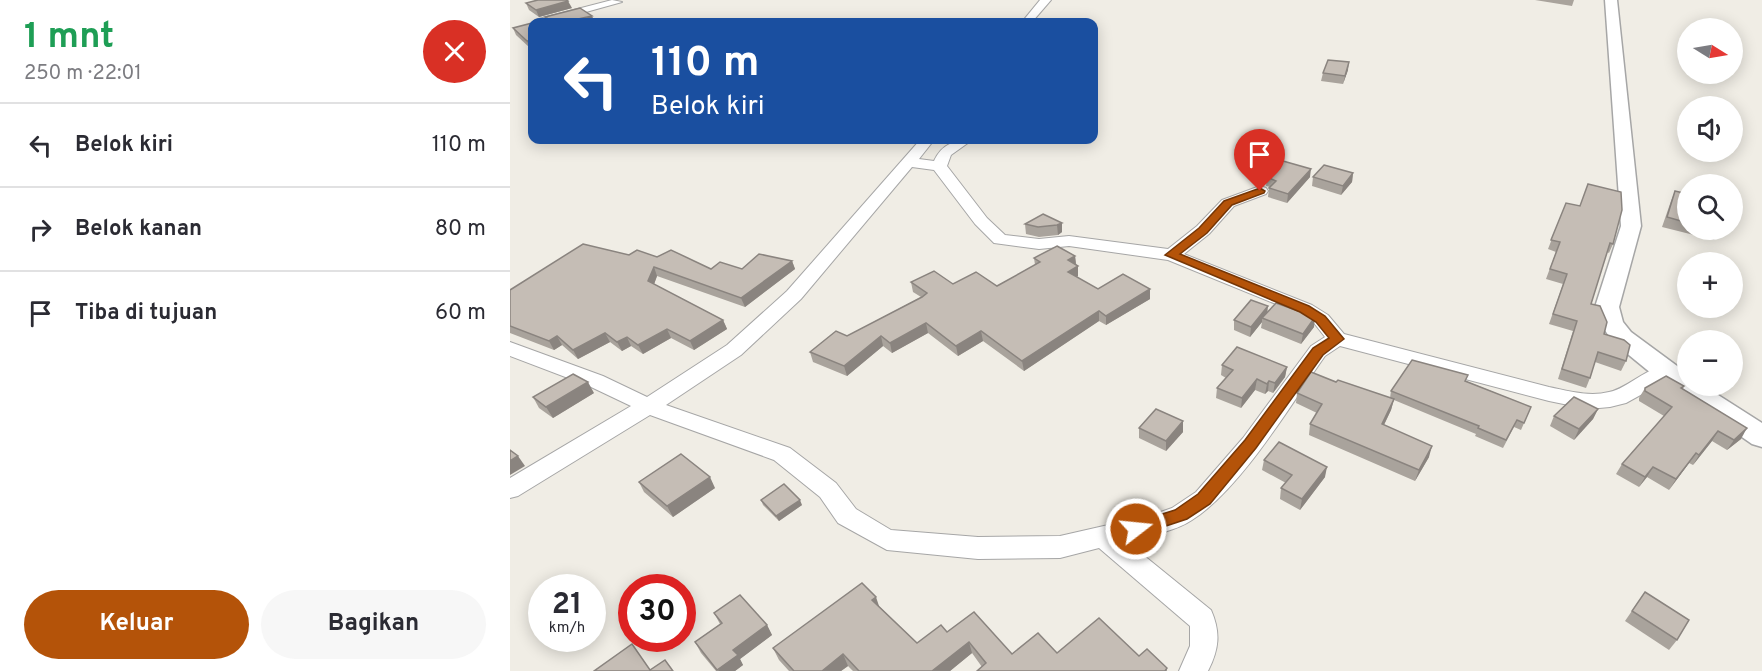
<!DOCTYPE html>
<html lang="id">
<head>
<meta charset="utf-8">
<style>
	body { margin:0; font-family:Overpass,sans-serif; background:#f7f7f7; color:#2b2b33; height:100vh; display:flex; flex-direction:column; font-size:22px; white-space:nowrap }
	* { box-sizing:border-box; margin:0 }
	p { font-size:20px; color:#7c7c81 }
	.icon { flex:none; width:33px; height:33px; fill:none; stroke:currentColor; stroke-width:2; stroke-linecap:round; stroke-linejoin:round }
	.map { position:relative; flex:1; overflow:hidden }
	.drawer { display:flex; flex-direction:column; background:#fff; width:510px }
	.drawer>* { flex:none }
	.hud { position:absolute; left:18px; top:18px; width:570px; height:126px; border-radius:12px; box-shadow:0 3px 15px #0003; background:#1a4fa0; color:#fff; overflow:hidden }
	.needle { width:39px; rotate:101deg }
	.fabs { position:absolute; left:1167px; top:18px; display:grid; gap:12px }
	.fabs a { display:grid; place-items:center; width:66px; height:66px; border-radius:50%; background:#fff; box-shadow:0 3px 15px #0003; font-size:30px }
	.speed { position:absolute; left:18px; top:574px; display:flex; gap:12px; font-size:30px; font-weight:700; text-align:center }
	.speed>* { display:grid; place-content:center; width:78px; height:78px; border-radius:50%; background:#fff; box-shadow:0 3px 15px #0003; line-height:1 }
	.speed small { font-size:15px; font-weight:400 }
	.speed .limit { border:9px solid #d22; background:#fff; color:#111 }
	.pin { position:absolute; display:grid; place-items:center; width:51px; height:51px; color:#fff; margin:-62px -26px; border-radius:50% 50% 50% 0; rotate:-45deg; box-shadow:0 0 6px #0007 }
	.pin .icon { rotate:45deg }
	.me { position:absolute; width:66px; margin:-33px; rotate:74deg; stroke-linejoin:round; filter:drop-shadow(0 0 4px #0008) }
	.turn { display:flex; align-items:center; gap:21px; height:126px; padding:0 24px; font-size:27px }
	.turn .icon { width:78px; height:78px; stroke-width:2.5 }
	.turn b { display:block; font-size:42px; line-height:51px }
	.round { display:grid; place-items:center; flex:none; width:63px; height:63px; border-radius:32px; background:#f7f7f7 }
	.overview { display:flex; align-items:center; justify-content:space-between; height:102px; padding:0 24px }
	h1 { font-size:36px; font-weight:700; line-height:45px; color:#1e9e55 }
	.primary-button { display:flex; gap:12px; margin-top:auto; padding:12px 24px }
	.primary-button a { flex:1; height:69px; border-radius:36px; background:#b45309; color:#fff; font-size:24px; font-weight:700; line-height:69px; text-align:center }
	.primary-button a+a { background:#f7f7f7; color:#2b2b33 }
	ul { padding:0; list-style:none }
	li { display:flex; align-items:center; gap:18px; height:84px; padding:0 24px; border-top:2px solid #e1e1e2 }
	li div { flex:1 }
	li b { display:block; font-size:22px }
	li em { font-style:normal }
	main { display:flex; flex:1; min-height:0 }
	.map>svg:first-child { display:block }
</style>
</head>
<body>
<main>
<section class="drawer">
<div class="overview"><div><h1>1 mnt</h1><p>250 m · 22:01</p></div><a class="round" style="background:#d93025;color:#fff"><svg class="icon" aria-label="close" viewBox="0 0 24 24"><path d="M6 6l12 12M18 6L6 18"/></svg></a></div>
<ul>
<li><svg class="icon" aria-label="left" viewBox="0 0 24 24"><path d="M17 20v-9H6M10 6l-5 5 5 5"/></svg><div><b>Belok kiri</b></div><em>110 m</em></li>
<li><svg class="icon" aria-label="right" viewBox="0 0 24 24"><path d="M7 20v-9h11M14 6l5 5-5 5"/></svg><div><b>Belok kanan</b></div><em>80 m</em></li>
<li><svg class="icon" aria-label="arrive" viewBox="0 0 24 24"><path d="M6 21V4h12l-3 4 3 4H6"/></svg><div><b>Tiba di tujuan</b></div><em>60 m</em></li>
</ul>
<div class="primary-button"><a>Keluar</a><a>Bagikan</a></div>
</section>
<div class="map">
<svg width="1252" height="671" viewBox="0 0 1252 671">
	<rect width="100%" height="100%" fill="#f0ede5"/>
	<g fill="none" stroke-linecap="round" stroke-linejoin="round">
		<defs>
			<g id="minor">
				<polygon points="102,0 112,2 40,22 24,22 25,20"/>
				<polygon points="530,0 541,0 522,22 512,22"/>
				<path d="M410 140H424L409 159 424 161C432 144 444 140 462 140L441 155 437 166 477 218 495 235 529 239 559 236 658 249 687 226 712 200 750 186 756 188 758 191 756 194 724 206 699 234 674 254 802 305 818 315 834 334 1039 387C1059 391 1079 397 1099 392 1120 388 1142 361 1163 367L1166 372 1163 377 1116 403 1100 407 1078 409 1039 401 830 346 815 356C781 404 731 489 682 520 664 532 637 536 616 541L701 610C711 633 709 649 698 671H669L680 646V626L589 548 550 558 468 559 377 550 328 523 310 497 264 460 140 415 8 496 0 498V478L121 406 79 386 0 356V342L93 376 137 397 217 345 277 291ZM402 167 424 170 465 224 484 243 529 249 559 246 658 260 788 313 804 323 815 337 801 346 733 438 686 492 662 508 642 515 550 536 468 537 381 530 346 509 326 483 280 448 156 405 231 355 291 299Z"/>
			</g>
			<polygon id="tertiary" points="1095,0 1107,0 1131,226 1109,307 1113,322 1121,332 1178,374 1178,386 1194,386 1252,423 1252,447 1242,444 1147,378 1103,342 1090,323 1085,307 1111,226"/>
		</defs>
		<use href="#minor" stroke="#a6a6a6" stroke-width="2"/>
		<use href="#tertiary" stroke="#a6a6a6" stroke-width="3"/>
		<use href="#minor" fill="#fff" fill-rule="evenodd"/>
		<use href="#tertiary" fill="#fff" fill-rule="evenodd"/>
	</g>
	<g fill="#a9a39c">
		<polygon points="1025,0 1064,0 1062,6"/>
		<polygon points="16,3 62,8 29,17 19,10"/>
		<polygon points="22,23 22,47 20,48 6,35 3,28"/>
		<polygon points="838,70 833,84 811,81 813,73"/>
		<polygon points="843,173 842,182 831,195 802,186 803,177"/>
		<polygon points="757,177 800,177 777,203 758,197 759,188 760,187 756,186"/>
		<polygon points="1165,191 1178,194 1178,230 1209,230 1204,240 1152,227 1161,201"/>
		<polygon points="1056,203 1103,244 1099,253 1097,252 1081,304 1094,334 1116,361 1111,371 1085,362 1080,378 1076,388 1048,379 1063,331 1039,324 1053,284 1036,279 1046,252 1038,249"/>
		<polygon points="552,223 552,232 548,235 529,237 516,234 515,224"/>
		<polygon points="119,255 147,257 201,269 232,269 282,261 285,269 235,307 147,276 144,284 213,320 217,329 184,350 161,338 133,354 121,346 112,351 100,342 68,359 52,345 44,350 0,333 0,290"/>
		<polygon points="565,256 568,276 567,277 588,289 640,289 640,299 596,325 589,321 514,371 473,341 448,356 418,333 382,353 373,346 337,376 303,362 300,352 337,336 411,297 403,292 401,282 487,286 525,265 524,258"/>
		<polygon points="757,313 804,327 791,344 751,328 752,322 740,337 724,330 724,320"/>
		<polygon points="712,365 777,367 775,377 763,393 758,391 755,394 745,390 731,408 706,398 707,388 716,378 711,375"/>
		<polygon points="956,381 1021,407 1011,430 1004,427 993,448 965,436 966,434 884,400 881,410 874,425 919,457 905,481 799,435 800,424 807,413 786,403 787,393 826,382 880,398 881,391"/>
		<polygon points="1174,386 1173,389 1231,439 1217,450 1202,441 1183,465 1179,463 1159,490 1137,477 1129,487 1106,474 1112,464 1154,416 1129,401 1129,398 1135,388"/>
		<polygon points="84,393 43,418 29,408 23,397"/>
		<polygon points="1088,409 1083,419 1064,440 1040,426 1044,416"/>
		<polygon points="629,428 673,432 656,451 629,438"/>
		<polygon points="754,460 815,477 790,510 770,499 771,488 776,483 752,470"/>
		<polygon points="129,482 205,488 163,517 134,492"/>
		<polygon points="251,500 292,505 269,521 253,505"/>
		<polygon points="1135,592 1167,640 1159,650 1115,621"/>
		<polygon points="370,607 407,643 437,632 502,654 547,653 629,656 657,668 657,671 467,671 472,667 462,653 440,671 343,671 338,666 331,671 279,671 269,660 263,648"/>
		<polygon points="204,613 257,625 262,635 230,659 233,665 225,671 206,671 191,653 185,642 210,624"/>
	</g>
	<g fill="#8a847f">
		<polygon points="58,1 62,8 29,17 26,10"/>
		<polygon points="82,16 85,22 54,22"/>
		<polygon points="22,40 22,47 20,48 17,41"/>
		<polygon points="839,62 838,70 833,84 835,76"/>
		<polygon points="801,169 800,177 777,203 778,194"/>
		<polygon points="843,173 842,182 831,195 833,186"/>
		<polygon points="552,223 552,232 548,235 547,225"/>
		<polygon points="565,256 566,266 558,260"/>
		<polygon points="282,261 285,269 235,307 231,298"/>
		<polygon points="568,266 568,276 559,281 558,272"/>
		<polygon points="144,267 147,276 142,290 138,281"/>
		<polygon points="640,289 640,299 596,325 596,316"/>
		<polygon points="758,306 757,316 752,318 752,322 740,337 741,327"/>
		<polygon points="589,311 589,321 514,371 512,361"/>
		<polygon points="805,317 804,327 791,344 793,334"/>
		<polygon points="213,320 217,329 184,350 180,341"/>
		<polygon points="416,323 418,333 382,353 380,343"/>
		<polygon points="157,329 161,338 133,354 128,345"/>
		<polygon points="471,331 473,341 448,356 446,346"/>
		<polygon points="95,333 100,342 68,359 63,350"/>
		<polygon points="47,336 52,345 44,350 39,341"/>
		<polygon points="371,336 373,346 337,376 334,366"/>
		<polygon points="117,337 121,346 112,351 107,342"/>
		<polygon points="777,367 775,377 763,393 765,383"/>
		<polygon points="747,379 745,390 731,408 732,398"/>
		<polygon points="759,381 758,391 755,394 757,384"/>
		<polygon points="78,382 84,393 43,418 36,407"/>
		<polygon points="884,399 881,410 869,435 872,424"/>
		<polygon points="1088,409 1083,419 1064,440 1069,429"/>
		<polygon points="673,421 673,432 656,451 656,441"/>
		<polygon points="1237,428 1231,439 1217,450 1224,440"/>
		<polygon points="1208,431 1202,441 1183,465 1189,455"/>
		<polygon points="922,446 919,457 905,481 909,470"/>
		<polygon points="1186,453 1179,463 1159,490 1166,479"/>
		<polygon points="8,456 15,466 0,475 0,461"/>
		<polygon points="817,467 815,477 790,510 792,499"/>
		<polygon points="1143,467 1137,477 1129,487 1135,477"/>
		<polygon points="200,477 205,488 163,517 157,506"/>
		<polygon points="290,500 292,505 269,521 266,516"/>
		<polygon points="366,597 370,609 362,600"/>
		<polygon points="257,625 262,635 230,659 233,665 225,671 208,671 223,650"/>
		<polygon points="459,642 462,653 440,671 422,671"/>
		<polygon points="333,654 338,666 331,671 312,671"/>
	</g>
	<g fill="#c5bdb5" stroke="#8a847f" stroke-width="1.5">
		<polygon points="28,0 57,0 58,1 26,10 16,3"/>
		<polygon points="70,8 82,16 54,22 43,22 35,17"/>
		<polygon points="31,20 34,22 23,22"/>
		<polygon points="22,23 22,40 17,41 3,28"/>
		<polygon points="818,60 839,62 835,76 813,73"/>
		<polygon points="773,161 801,169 778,194 759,188 766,181 757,177"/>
		<polygon points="814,165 843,173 833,186 803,177"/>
		<polygon points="1078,184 1111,192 1112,210 1103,244 1100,243 1081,304 1090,306 1097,322 1094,334 1114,340 1120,345 1116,361 1088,352 1080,378 1052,369 1067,321 1043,314 1057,274 1040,269 1050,242 1041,240 1056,203 1070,206"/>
		<polygon points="1165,191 1178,194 1178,223 1157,217"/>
		<polygon points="533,214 552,223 547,225 528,227 515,224"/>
		<polygon points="73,244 119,255 127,250 147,257 161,250 201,269 210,262 232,269 249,254 282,261 231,298 144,267 138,281 213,320 180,341 157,329 128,345 117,337 107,342 95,333 63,350 47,336 39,341 0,326 0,290"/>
		<polygon points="547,246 565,256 558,260 568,266 558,272 588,289 613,274 640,289 596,316 589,311 512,361 471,331 446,346 416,323 380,343 371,336 334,366 300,352 326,331 337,336 412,297 417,293 401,282 424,271 443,284 466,272 487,286 530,262 524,258"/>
		<polygon points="741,300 758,306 741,327 724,320"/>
		<polygon points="766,303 805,317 793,334 752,318"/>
		<polygon points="727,347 777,367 765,383 759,381 757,384 747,379 732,398 707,388 723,370 712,365"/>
		<polygon points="902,360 958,375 955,381 1021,407 1014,423 1007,420 996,440 968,428 969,426 881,391"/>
		<polygon points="801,372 826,382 828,380 884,399 872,424 922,446 909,470 800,424 812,404 787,393"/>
		<polygon points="63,374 78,382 36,407 23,397"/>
		<polygon points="1156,376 1174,386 1171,388 1237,428 1224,440 1208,431 1189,455 1186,453 1166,479 1143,467 1135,477 1112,464 1162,407 1135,391 1135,388"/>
		<polygon points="1064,397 1088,409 1069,429 1044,416"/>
		<polygon points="646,409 673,421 656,441 629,428"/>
		<polygon points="769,442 817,467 792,499 771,488 782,475 754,460"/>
		<polygon points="0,450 8,456 0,461"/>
		<polygon points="171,454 200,477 157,506 129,482"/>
		<polygon points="274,484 290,500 266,516 251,500"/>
		<polygon points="352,583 366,597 362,600 407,643 431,625 437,632 464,612 502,654 528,633 547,653 589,618 629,656 637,649 657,668 655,671 467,671 476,663 459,642 422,671 349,671 333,654 312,671 284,671 263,648"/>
		<polygon points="1135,592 1179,620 1167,640 1122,611"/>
		<polygon points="230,595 257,625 223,650 228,655 207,670 185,642 212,623 204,613"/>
		<polygon points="122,644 140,670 155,660 163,671 84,671"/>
	</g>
	<polygon fill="#b45309" stroke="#753606" stroke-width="1.5" points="750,188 755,191 754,193 722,205 697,233 670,254 799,306 815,316 834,339 813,355 746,448 700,504 677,519 626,536 620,534 618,529 620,524 665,510 688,494 735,440 803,348 819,338 806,322 790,312 655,255 689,228 714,201"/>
</svg>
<div class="fabs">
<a><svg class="needle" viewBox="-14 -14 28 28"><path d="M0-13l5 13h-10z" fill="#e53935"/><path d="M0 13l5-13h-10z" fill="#7c7c81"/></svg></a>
<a><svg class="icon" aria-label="sound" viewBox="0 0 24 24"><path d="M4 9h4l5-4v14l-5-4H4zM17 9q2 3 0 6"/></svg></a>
<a><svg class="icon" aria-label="search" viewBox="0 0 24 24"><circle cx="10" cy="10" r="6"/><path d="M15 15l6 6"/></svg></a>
<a>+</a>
<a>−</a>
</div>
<div class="speed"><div>21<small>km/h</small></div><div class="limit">30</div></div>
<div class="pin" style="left:750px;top:191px;background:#d93025"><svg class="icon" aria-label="arrive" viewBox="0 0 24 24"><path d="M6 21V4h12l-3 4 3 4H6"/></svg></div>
<svg class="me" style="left:626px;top:529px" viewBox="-20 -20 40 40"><circle r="17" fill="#b45309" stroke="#fff" stroke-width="3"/><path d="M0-11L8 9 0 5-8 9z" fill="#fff"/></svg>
<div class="hud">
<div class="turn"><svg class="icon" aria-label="left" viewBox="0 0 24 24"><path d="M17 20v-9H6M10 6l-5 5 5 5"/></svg><div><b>110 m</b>Belok kiri</div></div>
</div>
</div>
</main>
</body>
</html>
